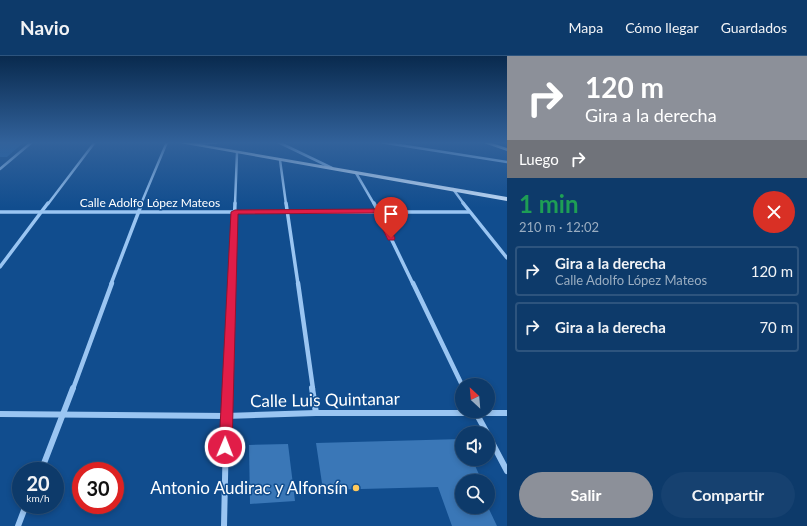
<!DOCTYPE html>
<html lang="es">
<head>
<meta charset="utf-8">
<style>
	body { margin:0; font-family:Lato,sans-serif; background:#164170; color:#f1f3f6; height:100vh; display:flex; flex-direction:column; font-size:15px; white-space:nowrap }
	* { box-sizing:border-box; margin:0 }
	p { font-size:13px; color:#9aadc1 }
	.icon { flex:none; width:22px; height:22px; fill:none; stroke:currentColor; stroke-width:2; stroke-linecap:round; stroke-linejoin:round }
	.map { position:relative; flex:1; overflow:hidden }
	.sheet { display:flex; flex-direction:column; background:#0d3a6a; width:300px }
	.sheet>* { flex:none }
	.top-card { background:#8c9099; color:#fff; overflow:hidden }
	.needle { width:26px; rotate:334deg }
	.buttons { position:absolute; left:455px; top:322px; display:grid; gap:8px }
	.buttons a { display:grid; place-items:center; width:40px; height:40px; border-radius:50%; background:#0d3a6a; box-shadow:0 2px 6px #0003,0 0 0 1px #2d547e; font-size:20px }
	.speed { position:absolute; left:12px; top:406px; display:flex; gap:8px; font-size:20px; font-weight:700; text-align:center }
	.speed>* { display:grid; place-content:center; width:52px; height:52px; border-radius:50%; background:#0d3a6a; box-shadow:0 2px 6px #0003,0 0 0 1px #2d547e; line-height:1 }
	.speed small { font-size:10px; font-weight:400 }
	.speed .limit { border:6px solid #d22; background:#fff; color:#111 }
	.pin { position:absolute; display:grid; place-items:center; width:34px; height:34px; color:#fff; margin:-41px -17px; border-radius:50% 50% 50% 0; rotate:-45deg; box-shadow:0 0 4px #0007 }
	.pin .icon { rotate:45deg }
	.me { position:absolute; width:44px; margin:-22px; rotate:1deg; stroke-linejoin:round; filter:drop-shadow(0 0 3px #0008) }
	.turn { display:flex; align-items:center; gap:14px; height:84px; padding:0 12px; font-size:18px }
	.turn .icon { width:52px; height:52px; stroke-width:2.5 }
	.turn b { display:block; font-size:28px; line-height:34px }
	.then { display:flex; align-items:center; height:38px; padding:0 12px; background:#0003; gap:8px; font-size:15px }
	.round { display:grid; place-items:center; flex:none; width:42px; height:42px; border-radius:21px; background:#164170 }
	.headline { display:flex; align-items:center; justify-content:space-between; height:68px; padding:0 12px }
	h1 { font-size:24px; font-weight:700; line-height:30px; color:#1e9e55 }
	.cta { display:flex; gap:8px; margin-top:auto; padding:8px 12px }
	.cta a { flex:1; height:46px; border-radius:24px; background:#8c9099; color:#fff; font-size:16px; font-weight:700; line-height:46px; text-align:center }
	.cta a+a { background:#164170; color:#f1f3f6 }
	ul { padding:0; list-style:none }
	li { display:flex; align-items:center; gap:12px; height:50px; margin:0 8px 6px; padding:0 4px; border:2px solid #2d547e; border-radius:4px }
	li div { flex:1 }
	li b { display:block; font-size:15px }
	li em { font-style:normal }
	header { display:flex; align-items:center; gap:24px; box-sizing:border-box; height:56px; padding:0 20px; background:#0d3a6a; border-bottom:1px solid #2d547e }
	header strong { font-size:19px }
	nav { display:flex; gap:22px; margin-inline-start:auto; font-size:14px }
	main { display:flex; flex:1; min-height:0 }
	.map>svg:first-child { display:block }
</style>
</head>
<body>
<header>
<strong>Navio</strong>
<nav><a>Mapa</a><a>Cómo llegar</a><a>Guardados</a></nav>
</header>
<main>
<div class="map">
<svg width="507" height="470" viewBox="0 0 507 470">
	<rect width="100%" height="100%" fill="#114d8e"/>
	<polygon fill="#2367ad" points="0,87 23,87 7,101 0,101"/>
	<g fill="#3a77b7">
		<polygon points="462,383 462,403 472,403 482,425 462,425 462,451 488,451 497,470 452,470 438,431 323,434 316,387"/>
		<polygon points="288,388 295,445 250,448 249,389"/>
	</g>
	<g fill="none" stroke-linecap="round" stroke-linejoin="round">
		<g stroke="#9ac5f2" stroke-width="2.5">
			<polyline points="278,86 332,112"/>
			<polyline points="380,86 507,106"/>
			<polyline points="195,88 220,86"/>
			<polyline points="280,104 286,148"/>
			<polyline points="0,113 32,86"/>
			<polyline points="356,117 374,148"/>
			<polyline points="453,133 464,148"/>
			<polyline points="48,148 95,86"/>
			<polyline points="141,148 167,86"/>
			<polyline points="235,148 237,97"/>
		</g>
		<g stroke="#9ac5f2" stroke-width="3.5">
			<polyline points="286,147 298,228"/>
			<polyline points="374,147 413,228"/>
			<polyline points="463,147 507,202"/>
			<polyline points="0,156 469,156"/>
			<polyline points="0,211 48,147"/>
			<polyline points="111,228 142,147"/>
			<polyline points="232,228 235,147"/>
		</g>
		<g stroke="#9ac5f2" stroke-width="4.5">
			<polyline points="298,227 313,333"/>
			<polyline points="413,227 462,329"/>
			<polyline points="73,333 112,227"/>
			<polyline points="227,333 232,227"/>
		</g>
		<g stroke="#9ac5f2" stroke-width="6">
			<polyline points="312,332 316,357"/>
			<polyline points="475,355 487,377"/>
			<polyline points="0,358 226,360 316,357 507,357"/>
			<polyline points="488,379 507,415"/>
			<polyline points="41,415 73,332"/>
			<polyline points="18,470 26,449"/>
			<polyline points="224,470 227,332"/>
		</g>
		<g fill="#c9e1fc" fill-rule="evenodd">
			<polygon points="174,86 187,86 507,141 507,145"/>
			<polygon points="481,86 489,86 507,92 507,95"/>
		</g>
	</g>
	<linearGradient id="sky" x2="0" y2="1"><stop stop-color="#092a4e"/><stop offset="0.57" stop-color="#32629b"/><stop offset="1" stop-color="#32629b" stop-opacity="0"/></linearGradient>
	<rect width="507" height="152" fill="url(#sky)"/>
	<polygon fill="#e11d48" stroke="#92132f" points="378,153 381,155 395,182 394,184 388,184 375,157 238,158 232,391 230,396 225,398 221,396 219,391 231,156 235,154"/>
	<circle fill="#ffc95b" stroke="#114d8e" stroke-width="1.5" cx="356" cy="432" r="4"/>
	<g text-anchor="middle" stroke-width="3" stroke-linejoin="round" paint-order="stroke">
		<g font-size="12" fill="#fff" stroke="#114d8e">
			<text x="150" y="151">Calle Adolfo López Mateos</text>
		</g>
		<g font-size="17" fill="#fff" stroke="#114d8e">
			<text transform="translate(325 344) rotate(-1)" y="6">Calle Luis Quintanar</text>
		</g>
		<g font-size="17" fill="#fff" stroke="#114d8e" text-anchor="end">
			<text x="348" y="438">Antonio Audirac y Alfonsín</text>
		</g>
	</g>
</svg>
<div class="buttons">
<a><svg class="needle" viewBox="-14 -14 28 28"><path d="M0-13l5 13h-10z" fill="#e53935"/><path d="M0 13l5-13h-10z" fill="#9aadc1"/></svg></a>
<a><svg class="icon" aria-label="sound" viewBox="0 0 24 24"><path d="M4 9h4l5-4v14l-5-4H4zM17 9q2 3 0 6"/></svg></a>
<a><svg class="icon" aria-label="search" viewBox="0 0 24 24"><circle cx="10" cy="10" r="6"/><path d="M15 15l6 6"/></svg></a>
</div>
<div class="speed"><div>20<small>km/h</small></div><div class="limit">30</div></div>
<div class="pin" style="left:391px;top:182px;background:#d93025"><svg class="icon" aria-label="arrive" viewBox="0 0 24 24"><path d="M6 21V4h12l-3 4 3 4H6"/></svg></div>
<svg class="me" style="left:225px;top:391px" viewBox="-20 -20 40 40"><circle r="17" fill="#e11d48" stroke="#fff" stroke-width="3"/><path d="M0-11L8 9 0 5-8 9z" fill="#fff"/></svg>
</div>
<section class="sheet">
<div class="top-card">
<div class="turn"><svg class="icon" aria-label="right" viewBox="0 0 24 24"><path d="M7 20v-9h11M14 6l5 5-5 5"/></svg><div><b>120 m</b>Gira a la derecha</div></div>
<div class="then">Luego<svg class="icon" aria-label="right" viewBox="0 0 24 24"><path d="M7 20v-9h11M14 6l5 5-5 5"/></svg></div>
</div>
<div class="headline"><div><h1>1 min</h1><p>210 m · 12:02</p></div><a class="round" style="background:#d93025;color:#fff"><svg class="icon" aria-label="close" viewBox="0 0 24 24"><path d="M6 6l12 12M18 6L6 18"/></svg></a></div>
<ul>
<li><svg class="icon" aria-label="right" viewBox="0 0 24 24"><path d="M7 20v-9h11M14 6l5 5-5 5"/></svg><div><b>Gira a la derecha</b><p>Calle Adolfo López Mateos</p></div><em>120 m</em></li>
<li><svg class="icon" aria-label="right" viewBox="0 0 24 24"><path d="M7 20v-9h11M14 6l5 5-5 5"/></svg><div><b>Gira a la derecha</b></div><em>70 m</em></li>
</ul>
<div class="cta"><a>Salir</a><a>Compartir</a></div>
</section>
</main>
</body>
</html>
